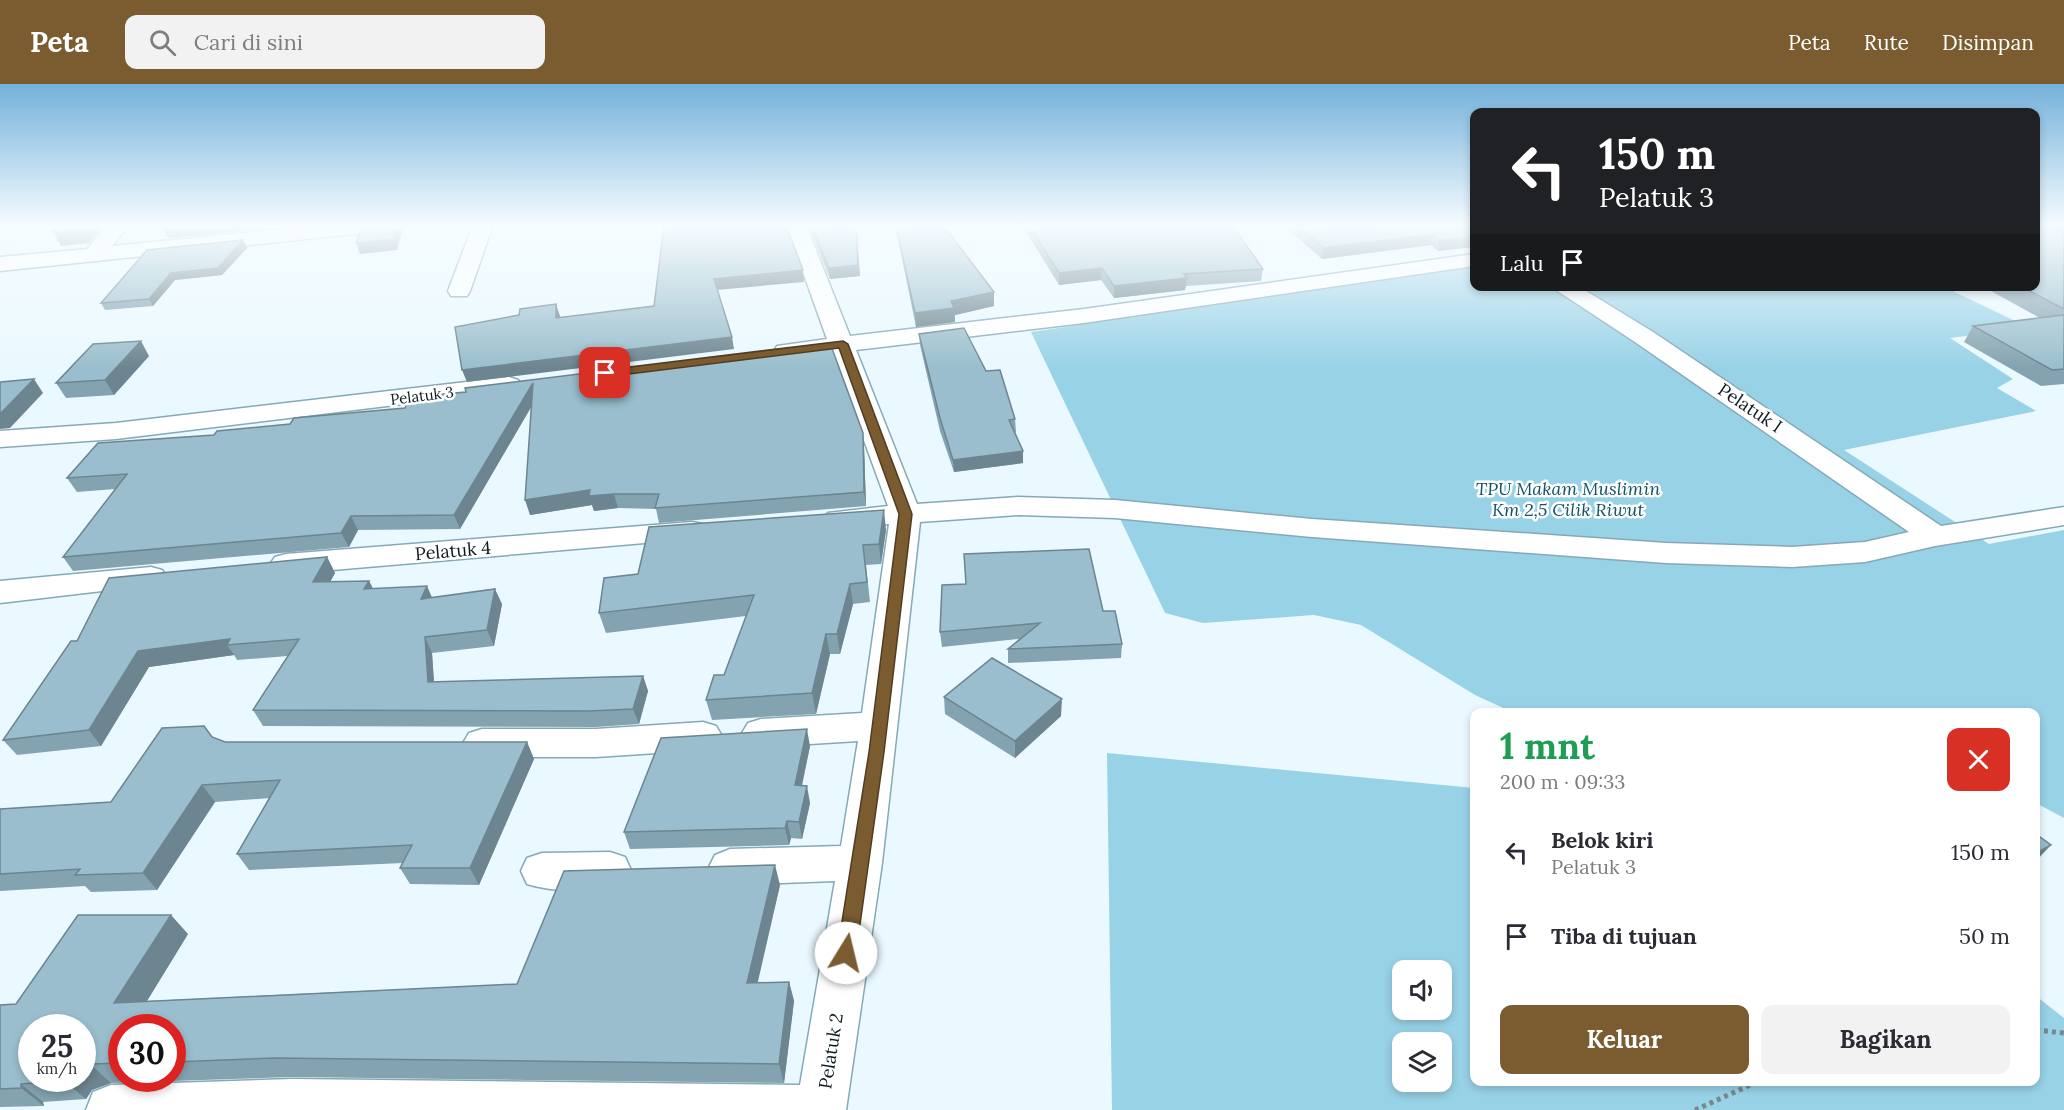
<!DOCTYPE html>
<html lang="id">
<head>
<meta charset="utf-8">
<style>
	body { margin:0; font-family:Lora,serif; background:#f2f2f3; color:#2b2b33; height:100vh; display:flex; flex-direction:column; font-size:22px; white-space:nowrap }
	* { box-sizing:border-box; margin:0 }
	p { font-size:20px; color:#7c7c81 }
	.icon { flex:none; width:33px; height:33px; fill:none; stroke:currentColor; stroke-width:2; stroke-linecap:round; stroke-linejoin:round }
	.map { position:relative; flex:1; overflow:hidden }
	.panel { position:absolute; left:1470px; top:624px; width:570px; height:378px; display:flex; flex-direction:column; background:#fff; border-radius:12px; box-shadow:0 3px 9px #0003 }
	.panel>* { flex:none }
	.guide { position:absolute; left:1470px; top:24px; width:570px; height:183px; border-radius:12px; box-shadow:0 3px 9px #0003; background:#202124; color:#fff; overflow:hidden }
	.tools { position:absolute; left:1392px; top:876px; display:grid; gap:12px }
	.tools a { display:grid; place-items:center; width:60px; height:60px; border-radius:12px; background:#fff; box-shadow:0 3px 9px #0003; font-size:30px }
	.speed { position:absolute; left:18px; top:930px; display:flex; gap:12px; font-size:30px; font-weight:700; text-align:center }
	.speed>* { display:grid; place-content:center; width:78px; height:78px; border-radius:50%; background:#fff; box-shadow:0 3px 9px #0003; line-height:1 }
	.speed small { font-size:15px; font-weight:400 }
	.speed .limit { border:9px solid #d22; background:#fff; color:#111 }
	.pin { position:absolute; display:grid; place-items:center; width:51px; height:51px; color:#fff; margin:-26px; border-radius:12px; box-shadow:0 3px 9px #0006 }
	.me { position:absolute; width:66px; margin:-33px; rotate:9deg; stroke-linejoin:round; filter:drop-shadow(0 0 4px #0008) }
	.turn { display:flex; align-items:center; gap:21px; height:126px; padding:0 30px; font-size:27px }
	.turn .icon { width:78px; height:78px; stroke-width:2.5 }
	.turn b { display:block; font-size:42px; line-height:51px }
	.then { display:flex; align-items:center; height:57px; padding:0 30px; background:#0003; gap:12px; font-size:22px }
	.round { display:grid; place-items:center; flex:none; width:63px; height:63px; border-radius:12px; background:#f2f2f3 }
	.overview { display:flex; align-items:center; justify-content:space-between; height:102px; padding:0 30px }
	h1 { font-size:36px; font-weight:700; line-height:45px; color:#1e9e55 }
	.cta { display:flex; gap:12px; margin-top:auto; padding:12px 30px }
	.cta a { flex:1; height:69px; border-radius:12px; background:#7b5c31; color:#fff; font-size:24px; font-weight:700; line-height:69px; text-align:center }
	.cta a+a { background:#f2f2f3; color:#2b2b33 }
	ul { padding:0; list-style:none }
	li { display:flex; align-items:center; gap:18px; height:84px; padding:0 30px }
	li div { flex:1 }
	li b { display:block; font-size:22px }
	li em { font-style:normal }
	header { display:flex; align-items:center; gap:36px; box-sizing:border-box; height:84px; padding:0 30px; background:#7b5c31; color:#fff }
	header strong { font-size:28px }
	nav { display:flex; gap:33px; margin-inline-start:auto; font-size:21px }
	.search { width:420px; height:54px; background:#f2f2f3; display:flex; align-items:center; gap:15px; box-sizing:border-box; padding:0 21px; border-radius:12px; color:#7c7c81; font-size:22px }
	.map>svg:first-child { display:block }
</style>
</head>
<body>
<header>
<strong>Peta</strong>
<div class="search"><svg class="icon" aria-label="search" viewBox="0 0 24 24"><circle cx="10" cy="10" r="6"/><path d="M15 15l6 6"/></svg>Cari di sini</div>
<nav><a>Peta</a><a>Rute</a><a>Disimpan</a></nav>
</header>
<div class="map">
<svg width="2064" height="1026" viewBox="0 0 2064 1026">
	<rect width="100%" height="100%" fill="#eaf9ff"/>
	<g fill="#98d2e7" fill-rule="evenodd">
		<polygon points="1474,183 1474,202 1944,203 2030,244 1950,254 2013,295 1997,304 2036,327 1844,366 1989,460 2064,446 2064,734 2036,719 2036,628 1512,628 1475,611 1361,541 1314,531 1203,539 1165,529 1031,248"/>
		<path d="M1107 669 1474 704V998H2036V912L2064 934V1026H1112ZM1402 886H1442V926H1402ZM1402 958H1442V998H1402Z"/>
	</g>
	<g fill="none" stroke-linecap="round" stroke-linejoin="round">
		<defs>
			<g id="street">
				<polygon points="108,141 129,141 112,162 326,141 393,141 390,145 383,147 0,187 0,173 87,165"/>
				<polygon points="473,141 493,141 470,207 467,212 451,212 448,207"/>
				<polygon points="786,141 806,141 850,252 1084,225 1474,170 1474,182 1084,239 856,266 917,420 1018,413 1115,416 1312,435 1666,459 1792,463 1865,458 1909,448 1635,258 1550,202 1578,202 1653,248 1941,442 2064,423 2064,441 1935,462 1865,478 1792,483 1666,479 1312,453 1115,434 1018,431 920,438 882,779 846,1026 86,1026 93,1008 111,1001 292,995 800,1001 835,797 730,801 715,795 709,783 715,771 730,765 841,762 858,657 761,663 748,659 742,649 748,639 761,635 862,629 889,440 839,444 828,441 824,435 828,429 888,422 832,269 786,274 777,272 774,267 777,262 827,255"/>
				<polygon points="509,293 518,296 522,301 518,306 116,355 0,363 0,347 116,339"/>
				<polygon points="692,438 703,440 707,447 703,454 286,490 275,487 270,480 275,473 286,470"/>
				<polygon points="151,483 162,486 167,493 162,500 0,519 0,497"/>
				<polygon points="703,638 716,642 722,652 716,662 703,666 596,673 482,673 469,669 463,659 469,649 482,645 596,645"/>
				<path d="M610 768 625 773 631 786 625 799C597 808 555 809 527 800L521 787 527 774 542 769Z"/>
			</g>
			<polygon id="highway" points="2050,141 2064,141 2064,148 2053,145"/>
		</defs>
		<use href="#street" stroke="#85a9b7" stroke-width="3"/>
		<use href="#highway" stroke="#146a83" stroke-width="3"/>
		<g stroke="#7a888e" stroke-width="5" stroke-dasharray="4 4" stroke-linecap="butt">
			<polyline points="2036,946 2064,949"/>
			<polyline points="1695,1026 1757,998"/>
		</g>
		<use href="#street" fill="#fff" fill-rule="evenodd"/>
		<use href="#highway" fill="#1894b8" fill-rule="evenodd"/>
	</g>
	<g fill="#84a3b0" fill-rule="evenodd">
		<polygon points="808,141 856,141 860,192 830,195"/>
		<polygon points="895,141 943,141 994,222 955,231 955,238 916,243"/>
		<polygon points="1022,141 1232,141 1263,185 1261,197 1186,202 1185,206 1114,214 1101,196 1059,201"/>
		<polygon points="1283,141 1465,141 1438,167 1431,161 1322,175"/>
		<polygon points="2064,148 2064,300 2041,302 1964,258 1973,242 2040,234 1982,202 2036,202"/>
		<polygon points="243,156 247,164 222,191 175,196 153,222 105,226 101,219"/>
		<polygon points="919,250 986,287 1015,335 1016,348 1015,348 1023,367 1023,379 954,388 940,347 920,261"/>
		<polygon points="149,272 114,311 66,314 56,299"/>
		<polygon points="466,308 864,363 866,422 659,439 656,425 618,424 594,427 592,421 530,431 531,323 460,445 358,446 349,463 73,487 63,473 115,405 77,408 67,394 214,351 405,324"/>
		<polygon points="886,446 881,480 866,481 870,518 853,520 840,570 830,570 816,630 712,636 706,616 724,591 746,532 606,549 599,529 638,490"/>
		<polygon points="327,473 335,489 330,498 369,497 373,505 432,514 502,520 494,562 432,569 434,598 643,592 648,607 639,640 596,643 263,642 253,626 288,572 237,576 234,571 149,583 101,662 17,671 3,656 77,557"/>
		<polygon points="1103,527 1122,560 1121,574 1008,579 1008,565 1019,555 942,563 940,548"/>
		<polygon points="944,613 1061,632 1015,674 945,630"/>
		<polygon points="212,654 225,658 527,658 534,675 479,801 410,800 400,784 403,779 249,786 237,770 270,714 215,718 157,806 91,808 85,802 0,807 0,725 111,718"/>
		<polygon points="810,662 802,702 810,719 802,755 791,754 789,761 630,765 624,748"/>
		<path d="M780 801 757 899 789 898 794 917 784 999 292 993 111 999 92 1006 86 1015 43 1018 44 1022 0 1023V921L16 920 188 850 147 917 517 900ZM122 944H172V994H122Z"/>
	</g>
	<g fill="#6c8590">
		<polygon points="86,141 102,141 100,146 89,159 61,162 53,148"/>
		<polygon points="162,141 267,141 263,145 168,154"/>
		<polygon points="397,141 404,141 397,166 360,170 356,159"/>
		<polygon points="856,141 860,192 830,195 829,184"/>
		<polygon points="1434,150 1431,161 1322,175 1324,164"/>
		<polygon points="1474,153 1474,163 1438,167 1440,156"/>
		<polygon points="243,156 247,164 222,191 175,196 153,222 149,215 171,189"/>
		<polygon points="1102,184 1101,196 1059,201 1059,189"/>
		<polygon points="803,186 804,198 716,206 714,195"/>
		<polygon points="1187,194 1185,206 1114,214 1114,202"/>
		<polygon points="994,208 994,222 955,231 955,238 916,243 915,229 951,217"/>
		<polygon points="556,220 560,232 559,246 556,234"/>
		<polygon points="732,253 734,265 467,298 462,286"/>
		<polygon points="141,257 149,272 114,311 105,296"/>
		<polygon points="34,295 43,309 10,344 0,345 0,330"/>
		<polygon points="533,299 537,313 460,445 454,431"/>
		<polygon points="863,349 864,363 866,422 864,408"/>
		<polygon points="1023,367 1023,379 954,388 953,376"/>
		<polygon points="590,406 614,410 618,424 594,427 592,421 530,431 525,416"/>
		<polygon points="884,426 886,446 881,480 879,460"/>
		<polygon points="351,432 358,446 349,463 341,449"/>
		<polygon points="327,473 335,489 321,514 313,498"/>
		<polygon points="369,497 377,512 364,505"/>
		<polygon points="850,500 853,520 840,570 837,550"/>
		<polygon points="427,502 434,518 421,515"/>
		<polygon points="495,505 502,520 494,562 487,546"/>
		<polygon points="826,550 830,570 816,630 812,609"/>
		<polygon points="425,553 432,569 435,614 428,598"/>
		<polygon points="230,555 227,561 234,571 149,583 101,662 89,646 138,567"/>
		<polygon points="643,592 648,607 639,640 633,625"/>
		<polygon points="1062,615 1061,632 1015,674 1015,657"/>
		<polygon points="807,645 810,662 798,719 795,701"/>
		<polygon points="527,658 534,675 479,801 470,784"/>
		<polygon points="202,701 215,718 157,806 143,789"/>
		<polygon points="807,702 810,719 802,755 799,738"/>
		<polygon points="787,737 791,754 789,761 785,744"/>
		<polygon points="2051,761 2036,777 2036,769"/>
		<polygon points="775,781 780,801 753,919 747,899"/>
		<polygon points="171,831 188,850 134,938 114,919"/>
		<polygon points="789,898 794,917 784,999 779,980"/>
		<polygon points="90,980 111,999 92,1006 86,1015 64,997 66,994 82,994 82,983"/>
		<polygon points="21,1000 43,1018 44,1022 21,1004"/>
	</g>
	<g fill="#9abecd" stroke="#6c8590" stroke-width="1.5">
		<polygon points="55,141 86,141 82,145 53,148"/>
		<polygon points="164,141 182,141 162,142"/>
		<polygon points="362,141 397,141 393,155 356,159"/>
		<polygon points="664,141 786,141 803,186 714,195 732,253 462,286 455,243 519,231 520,225 556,220 556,234 654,222"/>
		<polygon points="811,141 856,141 858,181 829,184"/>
		<polygon points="896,141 943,141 994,208 951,217 954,224 915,229"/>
		<polygon points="1029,141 1232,141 1263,185 1184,190 1187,194 1114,202 1102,184 1059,189"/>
		<polygon points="1297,141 1465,141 1468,143 1474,145 1474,153 1440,156 1434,150 1324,164"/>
		<polygon points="2036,141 2048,141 2064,148 2064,225 2020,202 2036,202"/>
		<polygon points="243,156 218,184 171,189 149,215 101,219 147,166"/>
		<polygon points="2064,231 2064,285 2052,286 1973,242"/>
		<polygon points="964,244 986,287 1000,286 1015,335 1009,336 1023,367 953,376 940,334 919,250"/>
		<polygon points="141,257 105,296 56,299 93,260"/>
		<polygon points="830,259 863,349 864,408 655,424 659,410 614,410 589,412 590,406 525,416 533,299 454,431 351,432 341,449 63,473 127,390 67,394 98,359 214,351 217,347 290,340 294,334 405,324 409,313 466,308 465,304"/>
		<polygon points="34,295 0,330 0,298"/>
		<polygon points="884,426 879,460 863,461 867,498 850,500 837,550 826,550 812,609 706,616 714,591 724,591 754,511 599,529 604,494 638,490 649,443"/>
		<polygon points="1089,465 1103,527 1115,527 1122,560 1008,565 1040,539 940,548 942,501 966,500 964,470"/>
		<polygon points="327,473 313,498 369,497 364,505 427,502 421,515 495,505 487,546 425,553 428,598 643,592 633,625 590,627 253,626 299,555 227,561 230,555 138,567 89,646 3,656 71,557 77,557 109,494"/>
		<polygon points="992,574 1062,615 1015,657 944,613"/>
		<polygon points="204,642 212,653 225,658 527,658 470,784 400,784 412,761 237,770 280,696 202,701 143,789 75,791 80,785 0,790 0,725 111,718 162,644"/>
		<polygon points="807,645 795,701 807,702 799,738 787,737 785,744 624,748 661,654"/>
		<polygon points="2036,750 2051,761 2036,769"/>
		<polygon points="775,781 747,899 789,898 779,980 275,974 172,978 172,944 122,944 122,979 90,980 82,983 82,944 32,944 32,994 66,994 64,997 21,1000 21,1004 0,1005 0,921 16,920 78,831 171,831 114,919 517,900 564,787"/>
	</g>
	<linearGradient id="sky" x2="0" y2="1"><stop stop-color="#73b1db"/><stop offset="0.5" stop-color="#f6fcff"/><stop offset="1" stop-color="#f6fcff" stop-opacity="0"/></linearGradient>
	<rect width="2064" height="284" fill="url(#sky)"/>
	<polygon fill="#7b5c31" stroke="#503c20" stroke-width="1.5" points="843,257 848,260 912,430 884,668 856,869 853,875 846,877 840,875 837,869 869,668 899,430 839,264 605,293 600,289 605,286"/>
	<g text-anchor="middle" stroke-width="5" stroke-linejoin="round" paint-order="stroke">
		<g font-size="15" fill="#0d1b20" stroke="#fff">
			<text transform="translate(422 312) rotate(-7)" y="5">Pelatuk 3</text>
		</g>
		<g font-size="18" fill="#0d1b20" stroke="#fff">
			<text transform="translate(1750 324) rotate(34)" y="6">Pelatuk I</text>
			<text transform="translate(453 467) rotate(-5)" y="6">Pelatuk 4</text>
			<text transform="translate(831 967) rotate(-81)" y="6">Pelatuk 2</text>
		</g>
		<g font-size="18" font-style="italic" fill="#145266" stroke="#fff">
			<text x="1568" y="411">TPU Makam Muslimin<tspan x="1568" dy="21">Km 2,5 Cilik Riwut</tspan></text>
		</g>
	</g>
</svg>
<div class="tools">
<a><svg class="icon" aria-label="sound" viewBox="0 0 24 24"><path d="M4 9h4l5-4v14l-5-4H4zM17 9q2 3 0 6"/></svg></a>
<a><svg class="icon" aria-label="layers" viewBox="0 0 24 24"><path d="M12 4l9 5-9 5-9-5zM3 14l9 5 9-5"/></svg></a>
</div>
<div class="speed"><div>25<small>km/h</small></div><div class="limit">30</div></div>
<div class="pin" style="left:605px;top:289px;background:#d93025"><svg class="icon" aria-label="arrive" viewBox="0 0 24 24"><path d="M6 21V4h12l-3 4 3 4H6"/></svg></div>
<svg class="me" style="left:846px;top:869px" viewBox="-20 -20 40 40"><circle r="19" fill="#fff"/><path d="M0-13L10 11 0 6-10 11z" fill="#7b5c31"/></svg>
<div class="guide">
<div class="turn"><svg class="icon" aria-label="left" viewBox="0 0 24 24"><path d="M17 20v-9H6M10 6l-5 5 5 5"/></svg><div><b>150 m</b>Pelatuk 3</div></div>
<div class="then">Lalu<svg class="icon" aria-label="arrive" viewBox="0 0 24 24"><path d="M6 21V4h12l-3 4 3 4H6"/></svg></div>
</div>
<section class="panel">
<div class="overview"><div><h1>1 mnt</h1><p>200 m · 09:33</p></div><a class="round" style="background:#d93025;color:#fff"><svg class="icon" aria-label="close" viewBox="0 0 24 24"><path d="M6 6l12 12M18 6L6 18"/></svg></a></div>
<ul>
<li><svg class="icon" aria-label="left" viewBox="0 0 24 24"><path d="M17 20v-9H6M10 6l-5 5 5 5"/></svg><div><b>Belok kiri</b><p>Pelatuk 3</p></div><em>150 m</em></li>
<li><svg class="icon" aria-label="arrive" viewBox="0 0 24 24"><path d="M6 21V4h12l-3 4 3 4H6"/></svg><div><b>Tiba di tujuan</b></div><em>50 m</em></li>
</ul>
<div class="cta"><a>Keluar</a><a>Bagikan</a></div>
</section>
</div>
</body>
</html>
